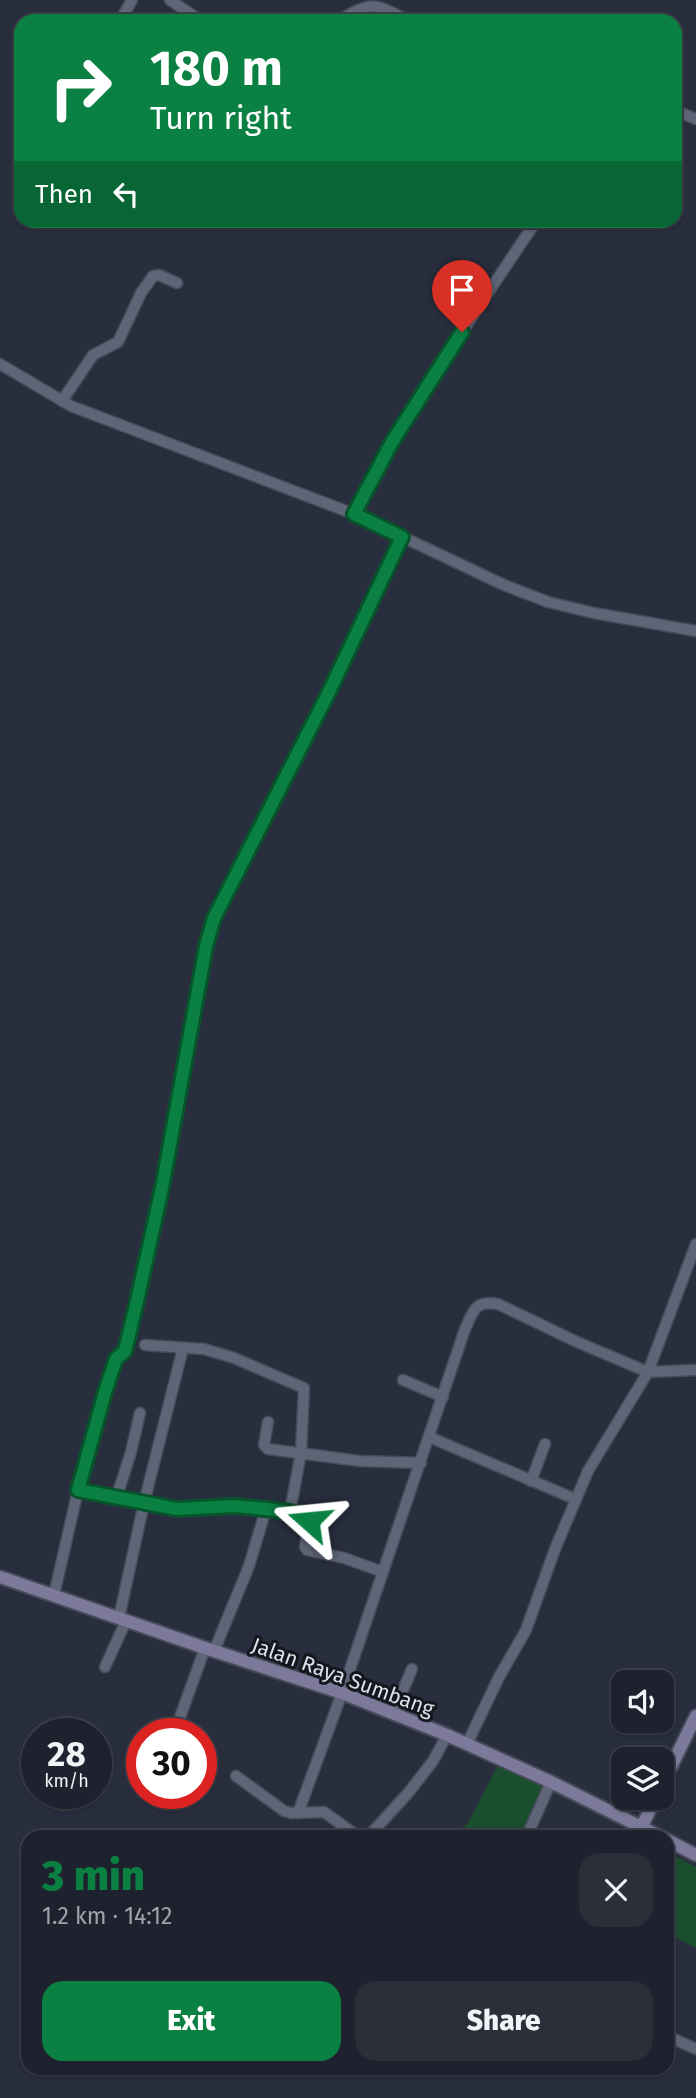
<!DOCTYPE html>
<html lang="en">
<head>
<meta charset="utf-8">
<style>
	body { margin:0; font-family:"Fira Sans",sans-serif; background:#2b2f3a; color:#f1f3f6; height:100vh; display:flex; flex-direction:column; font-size:26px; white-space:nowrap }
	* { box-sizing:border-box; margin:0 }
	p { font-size:23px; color:#a1a4aa }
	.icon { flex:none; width:38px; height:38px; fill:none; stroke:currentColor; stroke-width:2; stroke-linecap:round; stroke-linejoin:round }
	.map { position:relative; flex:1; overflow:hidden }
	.drawer { position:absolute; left:21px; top:1830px; width:653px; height:245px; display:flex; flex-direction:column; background:#1e222e; border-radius:21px; box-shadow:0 2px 5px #0004,0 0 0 2px #3c3f4a }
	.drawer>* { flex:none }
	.top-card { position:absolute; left:14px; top:14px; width:668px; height:214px; border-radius:21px; box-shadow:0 2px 5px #0004,0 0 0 2px #3c3f4a; background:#0b8043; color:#fff; overflow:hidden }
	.tools { position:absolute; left:611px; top:1670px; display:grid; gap:14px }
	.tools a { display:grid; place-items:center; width:63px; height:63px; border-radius:14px; background:#1e222e; box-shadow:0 2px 5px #0004,0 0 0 2px #3c3f4a; font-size:35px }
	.speed { position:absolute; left:21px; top:1718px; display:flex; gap:14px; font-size:35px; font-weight:700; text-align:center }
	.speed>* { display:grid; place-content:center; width:91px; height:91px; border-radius:50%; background:#1e222e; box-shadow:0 2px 5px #0004,0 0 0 2px #3c3f4a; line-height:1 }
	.speed small { font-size:18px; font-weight:400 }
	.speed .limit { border:10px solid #d22; background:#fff; color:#111 }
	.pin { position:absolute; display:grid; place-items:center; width:60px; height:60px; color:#fff; margin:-72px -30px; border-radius:50% 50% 50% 0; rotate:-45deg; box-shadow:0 0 7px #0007 }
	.pin .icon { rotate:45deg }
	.me { position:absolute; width:77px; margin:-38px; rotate:288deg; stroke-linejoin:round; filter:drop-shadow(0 0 5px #0008) }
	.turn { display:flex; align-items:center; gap:24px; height:147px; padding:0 21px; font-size:32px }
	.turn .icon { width:91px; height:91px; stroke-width:2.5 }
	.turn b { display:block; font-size:49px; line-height:60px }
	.then { display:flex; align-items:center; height:66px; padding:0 21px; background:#0003; gap:14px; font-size:26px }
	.round { display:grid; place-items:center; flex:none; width:74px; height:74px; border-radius:21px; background:#2b2f3a }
	.headline { display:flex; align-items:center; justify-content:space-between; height:119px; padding:0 21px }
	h1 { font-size:42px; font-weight:800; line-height:52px; color:#0b8043 }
	.button { display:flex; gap:14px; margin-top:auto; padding:14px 21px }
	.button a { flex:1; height:80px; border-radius:21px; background:#0b8043; color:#fff; font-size:28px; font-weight:800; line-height:80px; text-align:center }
	.button a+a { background:#2b2f3a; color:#f1f3f6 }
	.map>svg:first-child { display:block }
</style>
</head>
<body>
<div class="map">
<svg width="696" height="2098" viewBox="0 0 696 2098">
	<rect width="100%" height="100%" fill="#282e3e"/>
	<g fill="#1b4e2e">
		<polygon points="499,1763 547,1786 523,1837 455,1838 469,1821"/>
		<polygon points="667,1852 696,1867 696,1948 667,1933"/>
	</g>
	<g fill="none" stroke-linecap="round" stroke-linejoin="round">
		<defs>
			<g id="street">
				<polyline points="170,0 201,21"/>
				<polyline points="120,21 132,0"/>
				<path d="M338 21C374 0 373 3 409 21"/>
				<polyline points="676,111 696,119"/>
				<polyline points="0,364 71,406 354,514 504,585 548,602 594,613 696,631"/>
				<polyline points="62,401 93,355 118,342 141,293 153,276 159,275 177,283"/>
				<path d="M354 514C409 411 471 317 537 220"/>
				<polyline points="145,1345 204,1349 234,1358 304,1388 301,1452 290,1512"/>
				<polyline points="403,1380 443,1397"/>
				<polyline points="268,1422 264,1445 268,1449 360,1461 421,1463"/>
				<polyline points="429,1437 575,1499"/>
				<polyline points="531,1481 545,1444"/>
				<polyline points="78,1490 177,1509 234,1506 290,1512 305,1517 309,1521 305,1547 307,1550 344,1558 383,1572"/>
				<polyline points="117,1496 131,1452 140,1413"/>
				<polyline points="54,1595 78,1490 105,1392 116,1359 125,1351 137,1301 157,1214 206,946 214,917 329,690 402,537"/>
				<polyline points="119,1618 144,1503 183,1348"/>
				<polyline points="214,1651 249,1566 266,1509"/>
				<polyline points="105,1667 126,1621"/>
				<polyline points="393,1714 412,1669"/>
				<polyline points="174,1734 205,1648"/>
				<polyline points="467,1744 499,1677 526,1630 555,1549 588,1471 648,1372 696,1244"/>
				<polyline points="140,1748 142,1748"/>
				<polyline points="236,1776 284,1811 291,1813 324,1812 360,1838"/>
				<path d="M298 1813 342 1693 465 1329C474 1310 475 1300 498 1304L577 1342 648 1372 696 1370"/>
				<polyline points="367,1838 409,1792 433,1761 447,1735"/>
				<polyline points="526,1838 551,1782"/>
				<polyline points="667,2036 696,2049"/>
			</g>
			<g id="secondary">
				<polyline points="0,1577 205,1648 342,1693 447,1735 551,1782 663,1838"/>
				<polyline points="662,1785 696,1716"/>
				<polyline points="642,1826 656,1797"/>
				<polyline points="667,1840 696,1855"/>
			</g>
		</defs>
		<use href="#street" stroke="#464b58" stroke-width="13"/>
		<use href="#secondary" stroke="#464b58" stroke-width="16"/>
		<use href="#street" stroke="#5e6576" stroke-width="10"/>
		<use href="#secondary" stroke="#7c799a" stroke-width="12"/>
	</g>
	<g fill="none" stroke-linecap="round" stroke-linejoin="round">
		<defs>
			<polyline id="route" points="309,1521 305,1517 290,1512 266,1509 234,1506 177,1509 78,1490 105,1392 116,1359 125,1351 137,1301 162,1188 206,946 214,918 330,690 402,537 354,514 392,442 462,332"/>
		</defs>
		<use href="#route" stroke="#07532c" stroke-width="18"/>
		<use href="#route" stroke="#0b8043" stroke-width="12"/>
	</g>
	<g text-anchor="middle" stroke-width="6" stroke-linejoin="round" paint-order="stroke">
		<g font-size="21" fill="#dce1eb" stroke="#14171e">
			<text transform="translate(343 1677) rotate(20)" y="7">Jalan Raya Sumbang</text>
		</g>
	</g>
</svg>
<div class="tools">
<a><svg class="icon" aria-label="sound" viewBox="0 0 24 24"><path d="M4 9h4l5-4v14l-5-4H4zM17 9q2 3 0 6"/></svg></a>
<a><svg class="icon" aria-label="layers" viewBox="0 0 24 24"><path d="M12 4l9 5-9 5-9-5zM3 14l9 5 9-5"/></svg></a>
</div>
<div class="speed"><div>28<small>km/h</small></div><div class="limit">30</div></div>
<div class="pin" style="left:462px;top:332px;background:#d93025"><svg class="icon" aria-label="arrive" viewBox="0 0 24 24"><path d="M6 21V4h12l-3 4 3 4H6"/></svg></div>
<svg class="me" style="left:309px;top:1521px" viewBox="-20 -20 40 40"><path d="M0-17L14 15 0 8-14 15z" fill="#0b8043" stroke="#fff" stroke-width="4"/></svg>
<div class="top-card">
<div class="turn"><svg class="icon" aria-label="right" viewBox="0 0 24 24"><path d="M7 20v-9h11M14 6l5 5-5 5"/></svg><div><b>180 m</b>Turn right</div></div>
<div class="then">Then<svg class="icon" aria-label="left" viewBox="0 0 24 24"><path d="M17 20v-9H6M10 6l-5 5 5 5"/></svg></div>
</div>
<section class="drawer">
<div class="headline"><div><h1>3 min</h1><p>1.2 km · 14:12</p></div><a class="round"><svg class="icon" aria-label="close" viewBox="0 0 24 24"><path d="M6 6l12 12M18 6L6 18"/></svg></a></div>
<div class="button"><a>Exit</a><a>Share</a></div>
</section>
</div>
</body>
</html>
